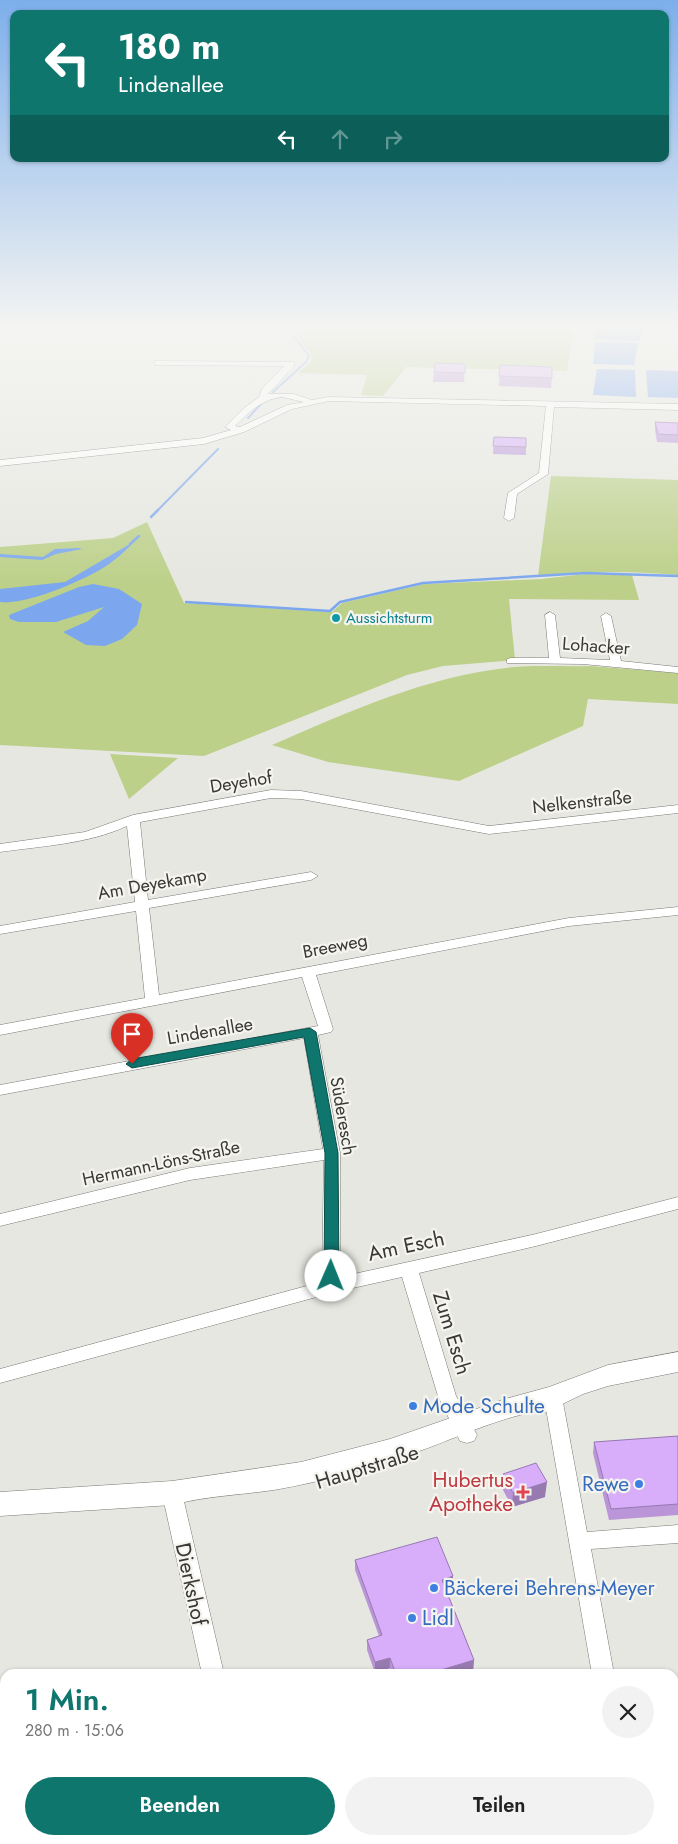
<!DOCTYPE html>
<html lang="de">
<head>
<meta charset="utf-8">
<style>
	body { margin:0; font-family:Jost,sans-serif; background:#f2f2f2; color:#222; height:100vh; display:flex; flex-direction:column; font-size:19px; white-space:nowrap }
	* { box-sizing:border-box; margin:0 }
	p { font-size:16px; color:#767676 }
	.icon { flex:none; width:28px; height:28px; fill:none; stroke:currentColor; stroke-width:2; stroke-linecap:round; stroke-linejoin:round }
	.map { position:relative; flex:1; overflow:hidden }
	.details { position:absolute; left:0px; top:1669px; width:679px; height:176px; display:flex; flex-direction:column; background:#fff; border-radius:15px 15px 0 0; box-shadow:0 1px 4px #0004 }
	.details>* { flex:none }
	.hud { position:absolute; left:10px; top:10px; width:659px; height:152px; border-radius:10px; box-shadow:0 1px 4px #0004; background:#0f766e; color:#fff; overflow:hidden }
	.pin { position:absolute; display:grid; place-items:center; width:42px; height:42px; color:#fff; margin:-51px -21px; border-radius:50% 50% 50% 0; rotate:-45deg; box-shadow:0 0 5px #0007 }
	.pin .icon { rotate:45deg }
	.me { position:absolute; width:55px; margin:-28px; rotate:1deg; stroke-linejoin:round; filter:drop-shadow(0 0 4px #0008) }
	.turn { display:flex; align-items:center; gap:18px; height:105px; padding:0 25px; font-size:22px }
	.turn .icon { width:65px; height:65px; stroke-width:2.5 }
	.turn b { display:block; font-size:35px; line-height:42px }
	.lanes { display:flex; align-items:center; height:48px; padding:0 25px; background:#0003; justify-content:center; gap:25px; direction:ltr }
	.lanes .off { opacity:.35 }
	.round { display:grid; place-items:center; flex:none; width:52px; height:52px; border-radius:26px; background:#f2f2f2 }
	.summary { display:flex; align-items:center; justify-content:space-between; height:85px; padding:0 25px }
	h1 { font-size:30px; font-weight:600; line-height:38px; color:#0f766e }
	.button { display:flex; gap:10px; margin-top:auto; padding:10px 25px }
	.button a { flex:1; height:58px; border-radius:30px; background:#0f766e; color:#fff; font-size:20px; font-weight:600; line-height:58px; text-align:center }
	.button a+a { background:#f2f2f2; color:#222 }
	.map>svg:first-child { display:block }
</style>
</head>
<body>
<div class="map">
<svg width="678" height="1844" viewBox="0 0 678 1844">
	<rect width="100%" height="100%" fill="#e7e7e1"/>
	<g fill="#bcd089">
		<polygon points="290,326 574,326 567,371 406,367 383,396 361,395 367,375 298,373 312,361 311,354"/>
		<path d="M551 476 678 480V575C630 571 585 571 538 576Z"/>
		<polygon points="147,522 184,603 332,612 342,603 424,584 541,579 585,574 632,575 639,600 509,599 515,660 443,666 407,675 204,756 0,745 0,547 113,538"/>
		<path d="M590 666 678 673V704L588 699 583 726 459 781 328 762 272 745C350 711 429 675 514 667 539 665 565 667 590 666Z"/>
		<polygon points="110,754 178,758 129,799"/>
	</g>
	<g fill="#7ca7ef">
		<polygon points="596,326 644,326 640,341 595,339"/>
		<polygon points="595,342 638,343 634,365 593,364"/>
		<polygon points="597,369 635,370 636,397 593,395"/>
		<polygon points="646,370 678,371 678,398 648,397"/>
		<path d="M135 541C127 549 118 558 109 564 88 579 25 606 0 602V589L65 582Z"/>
		<polygon points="79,548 82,549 56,554 42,560 0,557 0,554 43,557 55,549"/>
		<polygon points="93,584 119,589 142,604 137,625 122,639 105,646 86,645 63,632 88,621 104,607 56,622 19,622 10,619 9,615 79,587"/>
	</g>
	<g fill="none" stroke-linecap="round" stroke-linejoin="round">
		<g stroke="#7ca7ef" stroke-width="2">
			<polyline points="273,392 306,362 309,356 286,326"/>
			<polyline points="248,418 261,404"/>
			<polyline points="157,511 218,449"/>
		</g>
		<g stroke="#7ca7ef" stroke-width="2.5">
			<polyline points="151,517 158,510"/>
			<polyline points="130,544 139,536"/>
			<polyline points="186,602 330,611 340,602 423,583 586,573 678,576"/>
		</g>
		<defs>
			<g id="minor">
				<path d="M158 361 294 362V366L268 394H294L312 400 329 397 678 404V410L554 407 548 474 517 494 514 518 509 521 504 518 508 493 539 473 546 406 329 401 292 409 244 432 204 444 0 466V460L203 438 231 430 225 427 244 408 259 397 262 389 284 366 155 365V361ZM282 397 304 402 287 405 240 427 235 426C249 412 262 399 282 397Z"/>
				<polygon points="550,612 555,615 560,658 610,660 601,616 606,613 611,616 621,661 678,667 678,673 583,664 507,663 507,659 511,658 549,658 545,615"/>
				<path d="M271 790 301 791 489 826 678 805V813L489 834 301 799 271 798 140 822 148 900 311 872 318 876 311 880 149 908 159 995 569 918 678 907V915L569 926 316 975 333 1029 331 1032 318 1035 340 1153V1277L536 1234 678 1197V1209L536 1246 419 1273 456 1396 477 1435 474 1441 467 1443 460 1441 438 1396 402 1277 335 1292 0 1383V1369L325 1281 322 1276 324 1160 190 1180 0 1226V1214L190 1168 323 1149 304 1038 0 1095V1085L318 1026 302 977 0 1035V1025L145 998 136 911 0 934V926L135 902 127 826C88 844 42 846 0 852V844L85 832 133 815Z"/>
				<polygon points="553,1389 560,1392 562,1397 587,1532 678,1525 678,1543 591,1549 614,1674 592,1674 544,1397 546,1392"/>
				<polygon points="172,1485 179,1487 182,1493 224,1674 202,1674 162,1493 165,1487"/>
				<polygon points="105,1840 141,1840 139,1844 103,1844"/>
				<polygon points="309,1840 333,1840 334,1844 310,1844"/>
				<polygon points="619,1840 643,1840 644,1844 620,1844"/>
			</g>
			<path id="secondary" d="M678 1352V1372L608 1386 583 1394 544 1413C524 1407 448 1441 425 1449 376 1467 325 1481 274 1490 240 1495 205 1496 172 1505L0 1516V1492L172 1481 301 1462 390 1439 505 1399 549 1387 608 1365Z"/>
		</defs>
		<use href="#minor" stroke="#7a7975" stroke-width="1"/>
		<use href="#secondary" stroke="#7a7975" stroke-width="1"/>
		<use href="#minor" fill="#fff" fill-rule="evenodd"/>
		<use href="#secondary" fill="#fff" fill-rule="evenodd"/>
	</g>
	<g fill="#ba96d8">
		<polygon points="465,364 464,382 433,382 434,372"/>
		<polygon points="500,365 552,378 551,388 499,386"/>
		<polygon points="655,422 678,423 678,443 657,442 655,430"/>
		<polygon points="494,437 526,447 526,455 493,454"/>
		<polygon points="678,1436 678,1515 609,1520 593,1453 594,1442"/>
		<polygon points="503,1474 545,1497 512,1507 502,1488"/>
		<polygon points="355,1560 453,1576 453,1587 446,1589 474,1660 473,1671 463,1674 392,1674 390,1668 375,1673 367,1650 367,1640 379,1636 355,1570"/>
	</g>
	<g fill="#977ab0">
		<polygon points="547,1482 545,1497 512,1507 513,1493"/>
		<polygon points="453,1576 453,1587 441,1591 442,1580"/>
		<polygon points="390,1658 390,1668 375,1673 375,1662"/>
		<polygon points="474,1660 473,1671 463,1674 428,1674"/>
	</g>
	<g fill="#d8aefb" stroke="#977ab0">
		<polygon points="435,363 465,364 465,373 434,372"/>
		<polygon points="500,365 552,367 552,378 499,376"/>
		<polygon points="655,422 678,423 678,435 658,434"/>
		<polygon points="494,437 526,438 526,447 493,446"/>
		<polygon points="678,1436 678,1504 611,1509 594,1442"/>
		<polygon points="536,1463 547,1482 513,1493 503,1474"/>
		<polygon points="437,1537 453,1576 442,1580 474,1660 428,1674 396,1674 390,1658 375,1662 367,1640 382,1635 355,1560"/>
	</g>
	<linearGradient id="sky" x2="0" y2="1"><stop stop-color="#7dafeb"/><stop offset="0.56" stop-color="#f4f4f2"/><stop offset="1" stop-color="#f4f4f2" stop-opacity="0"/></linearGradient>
	<rect width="678" height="585" fill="url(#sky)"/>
	<polygon fill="#0f766e" stroke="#0a4d48" points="310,1028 316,1032 338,1153 339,1276 336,1280 326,1280 324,1276 325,1153 304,1037 132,1068 126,1064 132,1059"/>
	<circle fill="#0f9aa8" stroke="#f5f4ef" stroke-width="2" cx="336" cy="618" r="5"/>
	<g fill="#3f7fe0" stroke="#f5f4ef" stroke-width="2">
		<circle cx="413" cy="1406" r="5"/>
		<circle cx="639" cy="1484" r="5"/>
		<circle cx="434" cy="1588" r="5"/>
		<circle cx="412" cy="1618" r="5"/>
	</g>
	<path fill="#e0444e" stroke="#f5f4ef" stroke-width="2" d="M520.5 1484.5h5v5h5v5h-5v5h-5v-5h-5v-5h5z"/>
	<g text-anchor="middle" stroke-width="4.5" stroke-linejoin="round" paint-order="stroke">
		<g font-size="15" fill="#0d838f" stroke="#f5f4ef" text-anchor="start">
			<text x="346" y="623">Aussichtsturm</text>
		</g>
		<g font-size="18" fill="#393836" stroke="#f5f4ef">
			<text transform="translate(596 646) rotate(4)" y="6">Lohacker</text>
			<text transform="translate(241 782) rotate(-9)" y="6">Deyehof</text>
			<text transform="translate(582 802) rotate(-6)" y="6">Nelkenstraße</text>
			<text transform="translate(152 884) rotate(-10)" y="6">Am Deyekamp</text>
			<text transform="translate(335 946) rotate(-11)" y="6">Breeweg</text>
			<text transform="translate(210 1031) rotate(-10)" y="6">Lindenallee</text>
			<text transform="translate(343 1116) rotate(80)" y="6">Süderesch</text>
			<text transform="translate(161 1163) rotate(-12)" y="6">Hermann-Löns-Straße</text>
		</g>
		<g font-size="21" fill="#393836" stroke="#f5f4ef">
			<text transform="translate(406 1246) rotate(-12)" y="7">Am Esch</text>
			<text transform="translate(452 1333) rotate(73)" y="7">Zum Esch</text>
			<text transform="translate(367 1467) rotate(-17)" y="7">Hauptstraße</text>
			<text transform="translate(191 1584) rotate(78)" y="7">Dierkshof</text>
		</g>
		<g font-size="21" fill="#366cbe" stroke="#f5f4ef" text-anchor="start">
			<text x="423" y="1413">Mode Schulte</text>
			<text x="629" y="1491" text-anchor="end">Rewe</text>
			<text x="444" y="1595">Bäckerei Behrens-Meyer</text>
			<text x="422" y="1625">Lidl</text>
		</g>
		<g font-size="21" fill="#be3a42" stroke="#f5f4ef" text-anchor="end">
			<text x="513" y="1487">Hubertus<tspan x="513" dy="24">Apotheke</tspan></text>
		</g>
	</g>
</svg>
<div class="pin" style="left:132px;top:1064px;background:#d93025"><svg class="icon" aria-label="arrive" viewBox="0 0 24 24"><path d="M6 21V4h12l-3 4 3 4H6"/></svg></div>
<svg class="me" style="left:331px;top:1276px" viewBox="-20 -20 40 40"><circle r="19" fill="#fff"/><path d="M0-13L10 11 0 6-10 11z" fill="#0f766e"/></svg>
<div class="hud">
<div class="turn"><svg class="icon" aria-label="left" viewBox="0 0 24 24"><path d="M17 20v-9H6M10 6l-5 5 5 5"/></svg><div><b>180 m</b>Lindenallee</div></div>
<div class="lanes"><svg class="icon" aria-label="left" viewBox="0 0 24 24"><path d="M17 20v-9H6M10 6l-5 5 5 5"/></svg><svg class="icon off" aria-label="ahead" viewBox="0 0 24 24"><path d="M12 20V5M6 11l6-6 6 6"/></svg><svg class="icon off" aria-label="right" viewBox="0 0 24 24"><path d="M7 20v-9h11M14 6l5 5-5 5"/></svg></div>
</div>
<section class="details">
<div class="summary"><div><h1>1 Min.</h1><p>280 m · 15:06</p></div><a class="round"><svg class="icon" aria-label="close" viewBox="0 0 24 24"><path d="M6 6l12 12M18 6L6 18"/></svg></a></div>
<div class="button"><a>Beenden</a><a>Teilen</a></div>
</section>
</div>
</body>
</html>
